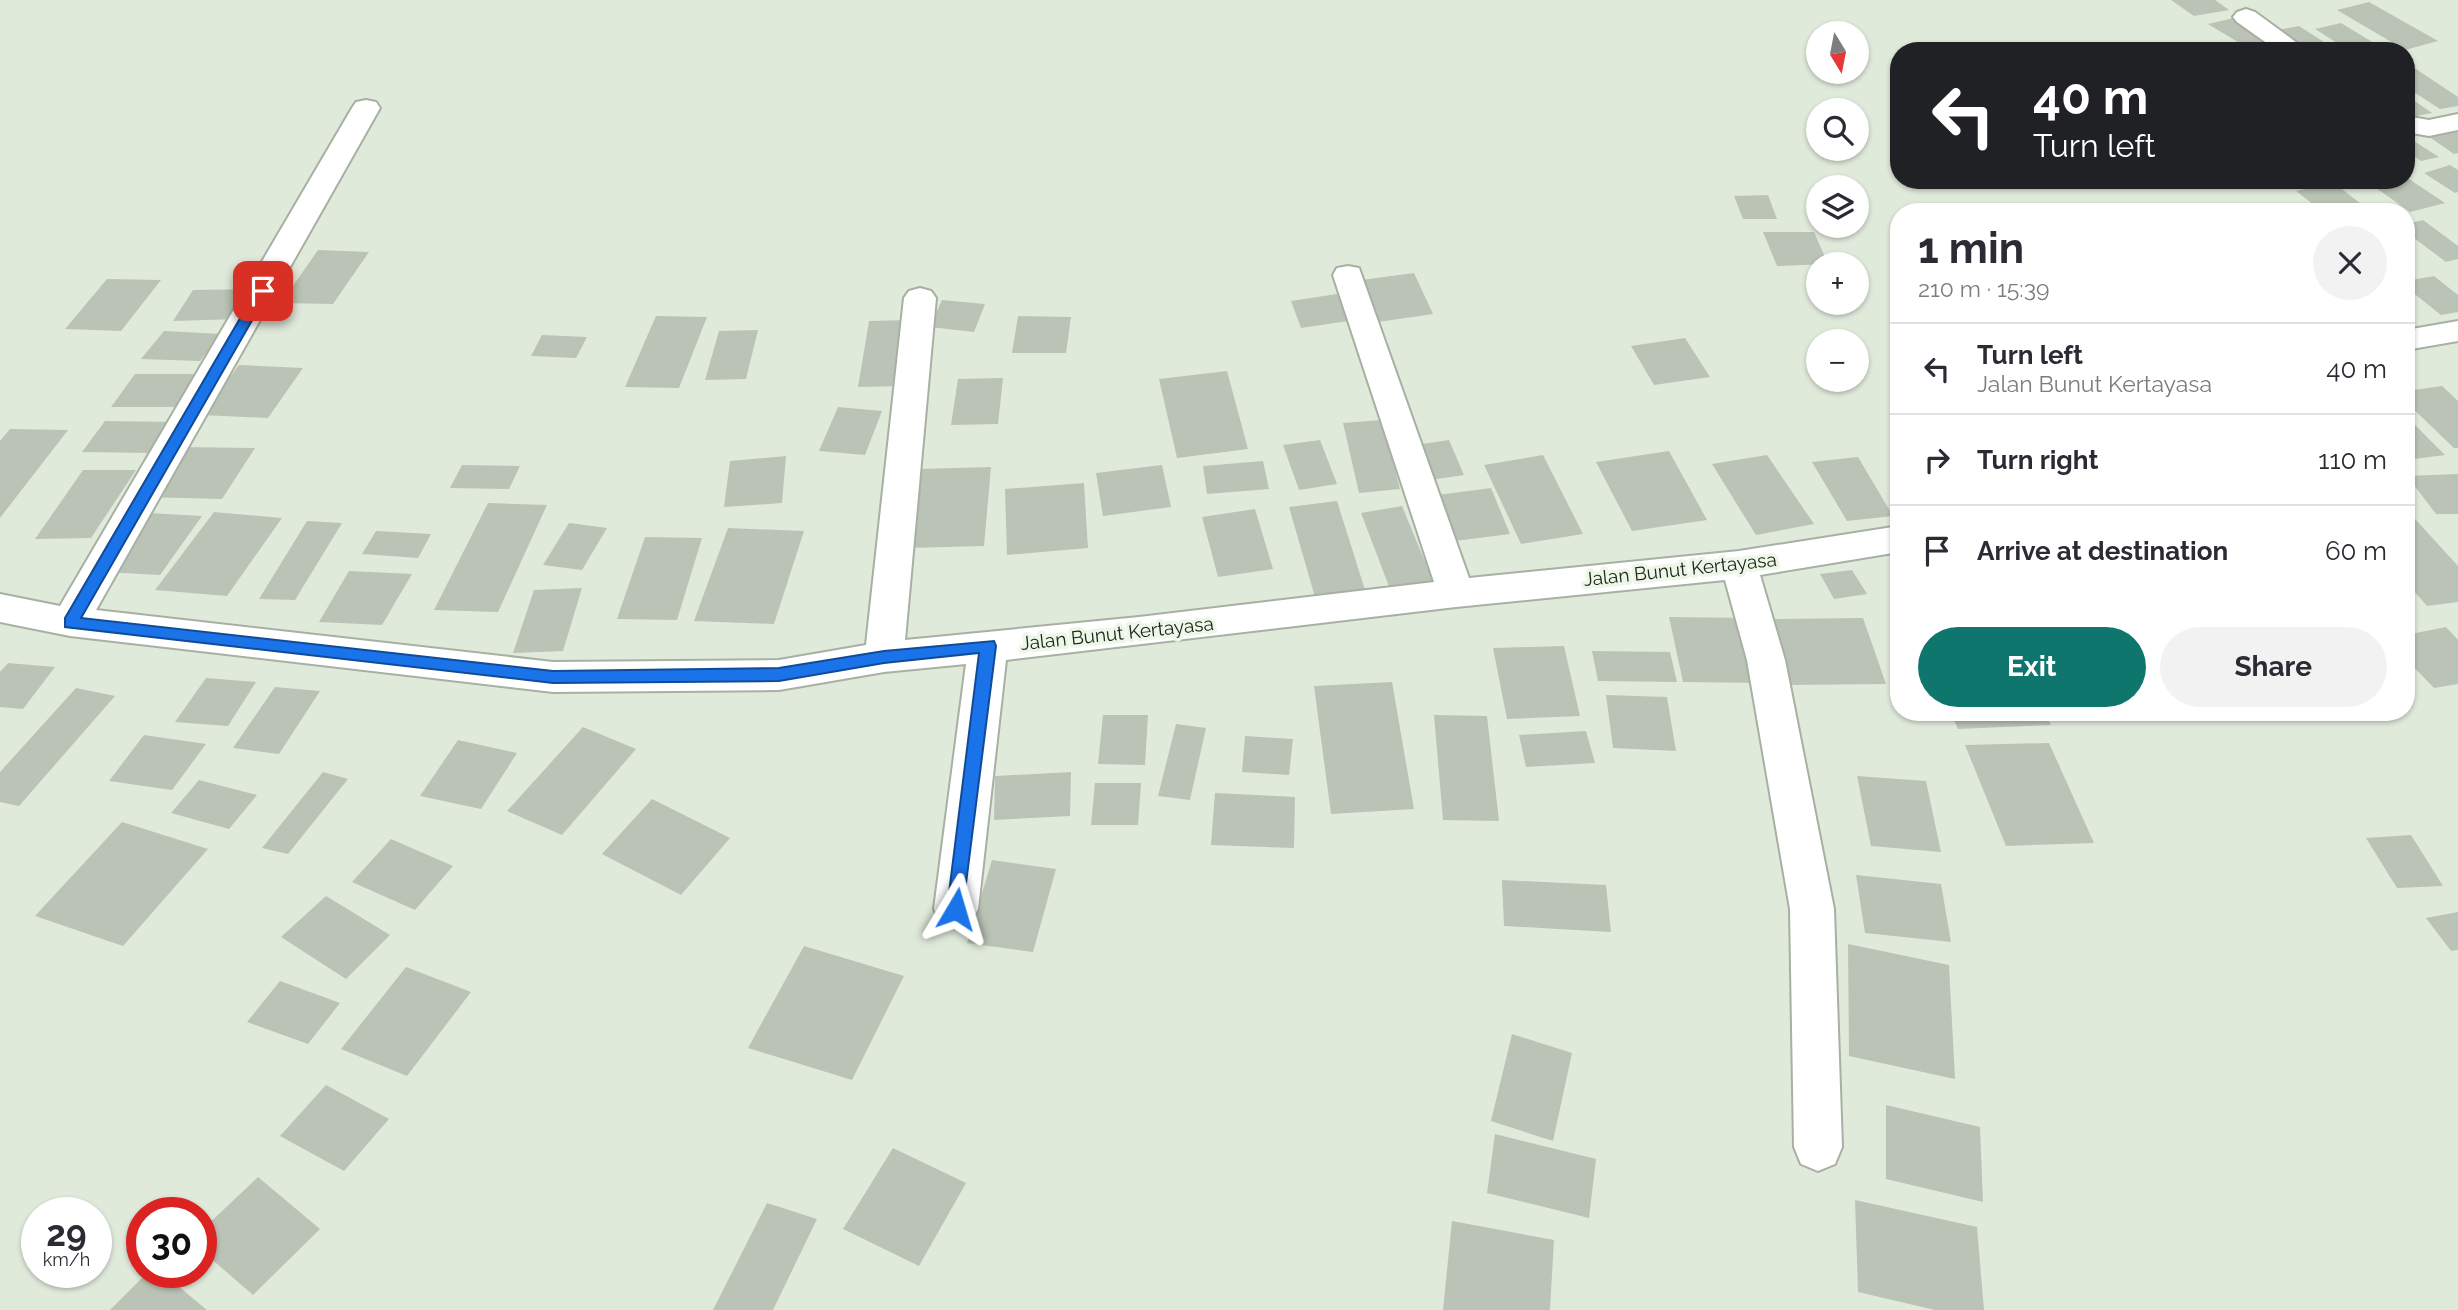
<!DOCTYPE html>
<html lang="en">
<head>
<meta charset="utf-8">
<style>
	body { margin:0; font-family:Raleway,sans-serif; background:#f2f2f3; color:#2b2b33; height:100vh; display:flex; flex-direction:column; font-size:26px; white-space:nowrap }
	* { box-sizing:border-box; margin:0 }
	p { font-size:23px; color:#7c7c81 }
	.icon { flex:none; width:38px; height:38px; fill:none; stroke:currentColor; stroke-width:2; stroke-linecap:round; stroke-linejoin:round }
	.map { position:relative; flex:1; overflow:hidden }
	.drawer { position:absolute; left:1890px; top:203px; width:525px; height:518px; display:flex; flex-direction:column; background:#fff; border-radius:28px; box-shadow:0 2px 5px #0004 }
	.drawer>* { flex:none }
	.banner { position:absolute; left:1890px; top:42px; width:525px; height:147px; border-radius:28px; box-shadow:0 2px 5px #0004; background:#202124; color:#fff; overflow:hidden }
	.needle { width:46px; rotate:170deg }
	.tools { position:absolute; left:1806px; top:21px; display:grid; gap:14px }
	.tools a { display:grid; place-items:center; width:63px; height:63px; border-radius:50%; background:#fff; box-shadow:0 2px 5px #0004; font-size:35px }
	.speed { position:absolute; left:21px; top:1197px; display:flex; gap:14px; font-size:35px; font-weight:700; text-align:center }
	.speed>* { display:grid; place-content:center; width:91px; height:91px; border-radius:50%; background:#fff; box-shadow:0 2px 5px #0004; line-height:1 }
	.speed small { font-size:18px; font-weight:400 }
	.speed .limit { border:10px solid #d22; background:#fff; color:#111 }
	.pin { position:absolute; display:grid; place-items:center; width:60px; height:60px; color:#fff; margin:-30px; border-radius:14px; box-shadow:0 4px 10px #0006 }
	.me { position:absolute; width:77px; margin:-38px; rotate:7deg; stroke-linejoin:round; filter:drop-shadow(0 0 5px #0008) }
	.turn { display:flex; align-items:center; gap:24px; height:147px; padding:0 28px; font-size:32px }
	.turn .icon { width:91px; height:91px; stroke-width:2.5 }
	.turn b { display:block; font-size:49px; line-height:60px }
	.round { display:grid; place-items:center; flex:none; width:74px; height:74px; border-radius:37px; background:#f2f2f3 }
	.overview { display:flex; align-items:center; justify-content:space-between; height:119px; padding:0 28px }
	h1 { font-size:42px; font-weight:700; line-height:52px }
	.button { display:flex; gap:14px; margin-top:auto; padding:14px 28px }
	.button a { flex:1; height:80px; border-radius:42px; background:#0f766e; color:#fff; font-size:28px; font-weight:700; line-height:80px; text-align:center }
	.button a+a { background:#f2f2f3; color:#2b2b33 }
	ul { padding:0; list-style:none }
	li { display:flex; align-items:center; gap:21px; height:91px; padding:0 28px; border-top:2px solid #e1e1e2 }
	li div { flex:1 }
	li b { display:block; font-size:26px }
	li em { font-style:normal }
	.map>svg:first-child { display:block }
</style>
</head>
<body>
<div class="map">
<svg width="2458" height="1310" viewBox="0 0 2458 1310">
	<rect width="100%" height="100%" fill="#e0eadb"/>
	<g fill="#bac3b5">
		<polygon points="2171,0 2215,0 2229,10 2194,16"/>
		<polygon points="2369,2 2438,41 2405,50 2337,10"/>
		<polygon points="2238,17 2280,43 2251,50 2208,24"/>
		<polygon points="2341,23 2387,51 2350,51 2315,29"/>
		<polygon points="2299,26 2338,51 2303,51 2273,31"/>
		<polygon points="2413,67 2458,97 2458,106 2440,109 2406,87 2406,69"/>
		<polygon points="2406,95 2432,113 2406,118"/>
		<polygon points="2458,129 2458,153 2454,154 2422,132"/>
		<polygon points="2406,138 2409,138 2439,157 2421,161 2406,151"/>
		<polygon points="2450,165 2458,170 2458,192 2455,193 2424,173"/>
		<polygon points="2406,177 2445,203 2410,212 2369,183 2406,180"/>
		<polygon points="2334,183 2365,207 2323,212 2296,191"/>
		<polygon points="1768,195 1777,219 1743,219 1734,196"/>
		<polygon points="2423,220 2458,246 2458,259 2446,262 2406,232 2406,224"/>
		<polygon points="1763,232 1814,232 1828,264 1777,266"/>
		<polygon points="318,250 369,252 333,304 281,303"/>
		<polygon points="1414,273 1433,314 1371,323 1354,281"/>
		<polygon points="2434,276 2458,295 2458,312 2441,315 2406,287 2406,281"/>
		<polygon points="107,279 161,280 121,331 65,329"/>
		<polygon points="257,289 239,319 173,321 193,290"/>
		<polygon points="1337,294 1348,321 1301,328 1291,301"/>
		<polygon points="942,300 985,304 974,332 930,327"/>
		<polygon points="656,316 707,317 679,388 625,387"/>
		<polygon points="1018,316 1071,317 1066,353 1012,353"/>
		<polygon points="911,320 902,386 858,387 869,321"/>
		<polygon points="758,330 746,379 705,380 719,331"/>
		<polygon points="164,331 221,334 200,361 141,359"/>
		<polygon points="542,335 587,337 576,358 531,356"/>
		<polygon points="1685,338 1710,377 1654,385 1631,346"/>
		<polygon points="239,365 303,368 268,418 201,415"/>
		<polygon points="1227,371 1248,449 1177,458 1159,379"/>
		<polygon points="135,374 202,374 179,407 111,407"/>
		<polygon points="1003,378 998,424 951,425 958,379"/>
		<polygon points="2442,386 2458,401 2458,448 2454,448 2406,402 2406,391"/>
		<polygon points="838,407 882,411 865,455 819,451"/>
		<polygon points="2406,416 2445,455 2406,460"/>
		<polygon points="1382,420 1400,489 1359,493 1343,423"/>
		<polygon points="105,421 173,422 153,453 82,452"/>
		<polygon points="10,429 68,430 0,518 0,441"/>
		<polygon points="1320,440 1337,484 1299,490 1283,445"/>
		<polygon points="1449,440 1464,475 1423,481 1409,446"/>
		<polygon points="179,447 255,448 222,499 144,497"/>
		<polygon points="1669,451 1707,520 1632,531 1596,462"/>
		<polygon points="1543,455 1583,534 1521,544 1484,465"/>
		<polygon points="1767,455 1814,524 1756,535 1712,464"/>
		<polygon points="786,456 782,503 724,507 730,461"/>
		<polygon points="1858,457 1893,516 1847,521 1812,462"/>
		<polygon points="1263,461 1269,489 1207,494 1203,466"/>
		<polygon points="462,465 520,466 509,489 450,488"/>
		<polygon points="1162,465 1171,507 1103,516 1096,473"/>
		<polygon points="991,467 984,546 907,548 918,469"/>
		<polygon points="83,470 136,470 91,538 35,539"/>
		<polygon points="2458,474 2458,514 2436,514 2407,476"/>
		<polygon points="1084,483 1088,548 1007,555 1005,489"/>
		<polygon points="1491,488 1510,534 1447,542 1430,496"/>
		<polygon points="1337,501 1365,590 1315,597 1289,507"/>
		<polygon points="488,503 547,505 498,612 434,610"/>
		<polygon points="1402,506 1433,581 1390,589 1361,513"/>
		<polygon points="1255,509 1273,569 1218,577 1202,517"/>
		<polygon points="2406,509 2458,566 2458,602 2427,606 2406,582"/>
		<polygon points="214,512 282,518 227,596 155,590"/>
		<polygon points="149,513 202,516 160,575 105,572"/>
		<polygon points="307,521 342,523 295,600 259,599"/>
		<polygon points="569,523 607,528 582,570 543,565"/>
		<polygon points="728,528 804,531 774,624 694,621"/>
		<polygon points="376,531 431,534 418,558 362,554"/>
		<polygon points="645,537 702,538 677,620 617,619"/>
		<polygon points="1852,570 1867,594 1834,599 1820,574"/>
		<polygon points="349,571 412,574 382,625 319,622"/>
		<polygon points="582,588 563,651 513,653 534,590"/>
		<polygon points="1669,617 1750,618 1768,683 1683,682"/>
		<polygon points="1863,618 1886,684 1790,685 1771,619"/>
		<polygon points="2446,627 2458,640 2458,684 2434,688 2406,659 2406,635"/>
		<polygon points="1564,646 1580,716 1507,719 1493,648"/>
		<polygon points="1592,651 1670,652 1677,682 1598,681"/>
		<polygon points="8,663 55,667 23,709 0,707 0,672"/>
		<polygon points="206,678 256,682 228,726 175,722"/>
		<polygon points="1392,682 1414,809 1331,814 1314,686"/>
		<polygon points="275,687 320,691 279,754 233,748"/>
		<polygon points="76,688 115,696 19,806 0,802 0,772"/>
		<polygon points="1606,695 1667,697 1676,751 1613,748"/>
		<polygon points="1950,712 2045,712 2051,725 1958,729"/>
		<polygon points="2205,712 2264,712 2268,719 2208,718"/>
		<polygon points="1103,715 1148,715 1145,765 1098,764"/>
		<polygon points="1434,715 1487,716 1499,821 1443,820"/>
		<polygon points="1176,724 1206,728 1190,800 1158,796"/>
		<polygon points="583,727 636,749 562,835 507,811"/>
		<polygon points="1586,731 1595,763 1526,767 1519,735"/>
		<polygon points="144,735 206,744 172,790 109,781"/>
		<polygon points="1245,736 1293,739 1289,775 1242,772"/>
		<polygon points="458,740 517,753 481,809 420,796"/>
		<polygon points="2049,743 2094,843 2006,846 1965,745"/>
		<polygon points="323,772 348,779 288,854 262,848"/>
		<polygon points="1071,772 1070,816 994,820 995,776"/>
		<polygon points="1857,776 1926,781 1941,852 1871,846"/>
		<polygon points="199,780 257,795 229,829 171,813"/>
		<polygon points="1095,783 1141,783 1138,825 1091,825"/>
		<polygon points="1215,793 1295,797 1294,848 1211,845"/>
		<polygon points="652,799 730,838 681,895 602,854"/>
		<polygon points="122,822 208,849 123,946 35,916"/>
		<polygon points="2411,835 2443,886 2397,888 2366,838"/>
		<polygon points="391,839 453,866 415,910 352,882"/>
		<polygon points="992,860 1056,869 1033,952 967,943"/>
		<polygon points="1856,875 1941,884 1951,942 1865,933"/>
		<polygon points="1502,880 1606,885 1611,932 1504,926"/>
		<polygon points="326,896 390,935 346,979 281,937"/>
		<polygon points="2458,912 2458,950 2451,951 2426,918"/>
		<polygon points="1848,944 1949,965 1955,1079 1849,1056"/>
		<polygon points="804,946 904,976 852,1080 748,1048"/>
		<polygon points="406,967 471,992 407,1076 341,1049"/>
		<polygon points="280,981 340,1003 308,1044 247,1022"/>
		<polygon points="1512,1034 1572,1053 1553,1141 1491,1121"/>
		<polygon points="326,1085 389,1119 344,1171 280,1136"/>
		<polygon points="1886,1105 1980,1127 1983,1202 1886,1179"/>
		<polygon points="1495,1134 1596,1159 1589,1218 1487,1193"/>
		<polygon points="893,1148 966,1183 919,1266 843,1229"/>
		<polygon points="258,1177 320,1229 253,1295 201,1250 201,1231"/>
		<polygon points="1855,1200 1977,1227 1984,1310 1935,1310 1858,1292"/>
		<polygon points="767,1203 817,1219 773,1310 713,1310"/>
		<polygon points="1452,1221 1554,1240 1550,1310 1443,1310"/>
		<polygon points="148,1272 161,1272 207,1310 110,1310"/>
	</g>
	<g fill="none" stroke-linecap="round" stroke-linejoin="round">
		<defs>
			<g id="minor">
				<polygon points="2246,9 2255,12 2308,51 2278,51 2237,22 2233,17 2237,12"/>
				<polygon points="366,100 376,102 380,108 96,610 553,662 779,660 866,645 904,298 909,291 920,288 931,291 936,298 905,640 1139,617 1434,582 1333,275 1337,268 1348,266 1359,268 1469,578 1739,551 1899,526 1899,552 1760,575 1785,660 1834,909 1842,1147 1835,1164 1818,1171 1801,1164 1794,1147 1790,909 1747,660 1725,580 1456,607 1006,660 978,909 971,923 956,928 941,923 934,909 966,664 884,672 779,690 553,692 70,636 0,622 0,594 60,606 352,108 356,102"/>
				<polygon points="2458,114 2458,130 2429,136 2406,132 2406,116 2429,120"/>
				<polygon points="2458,321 2458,341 2406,350 2406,330"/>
			</g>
		</defs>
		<use href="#minor" stroke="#a7b0a2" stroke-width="4"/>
		<use href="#minor" fill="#fff" fill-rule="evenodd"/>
	</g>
	<polygon fill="#1a73e8" stroke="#114b97" stroke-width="2" points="263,287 269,291 81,618 553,671 779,668 884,651 994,641 996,646 962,915 949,915 947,909 979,653 884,663 779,681 553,683 65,627 65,618 256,291"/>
	<g text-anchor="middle" stroke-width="7" stroke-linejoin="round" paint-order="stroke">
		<g font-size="19" fill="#20241e" stroke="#edf7e8">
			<text transform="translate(1680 569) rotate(-6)" y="7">Jalan Bunut Kertayasa</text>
			<text transform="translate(1117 633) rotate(-6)" y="7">Jalan Bunut Kertayasa</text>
		</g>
	</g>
</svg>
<div class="tools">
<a><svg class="needle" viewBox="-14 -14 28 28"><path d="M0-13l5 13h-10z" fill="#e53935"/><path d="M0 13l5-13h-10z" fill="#7c7c81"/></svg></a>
<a><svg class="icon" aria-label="search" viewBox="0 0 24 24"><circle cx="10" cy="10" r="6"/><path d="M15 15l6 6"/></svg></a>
<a><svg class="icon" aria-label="layers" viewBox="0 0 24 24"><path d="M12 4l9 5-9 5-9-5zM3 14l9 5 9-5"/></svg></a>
<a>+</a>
<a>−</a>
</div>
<div class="speed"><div>29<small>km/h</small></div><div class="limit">30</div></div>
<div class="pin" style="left:263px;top:291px;background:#d93025"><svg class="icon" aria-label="arrive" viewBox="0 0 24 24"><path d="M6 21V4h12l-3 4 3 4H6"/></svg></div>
<svg class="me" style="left:956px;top:909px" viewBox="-20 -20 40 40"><path d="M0-17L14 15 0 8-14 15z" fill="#1a73e8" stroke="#fff" stroke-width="4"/></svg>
<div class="banner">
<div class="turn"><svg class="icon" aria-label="left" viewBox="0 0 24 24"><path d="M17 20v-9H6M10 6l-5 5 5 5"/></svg><div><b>40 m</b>Turn left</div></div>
</div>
<section class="drawer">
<div class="overview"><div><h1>1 min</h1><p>210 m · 15:39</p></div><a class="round"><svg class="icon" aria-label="close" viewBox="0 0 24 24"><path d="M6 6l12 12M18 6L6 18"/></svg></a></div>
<ul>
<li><svg class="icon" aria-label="left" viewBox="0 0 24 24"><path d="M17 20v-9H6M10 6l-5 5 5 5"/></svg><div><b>Turn left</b><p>Jalan Bunut Kertayasa</p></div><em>40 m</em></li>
<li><svg class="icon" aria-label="right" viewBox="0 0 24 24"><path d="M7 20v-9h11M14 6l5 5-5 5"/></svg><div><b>Turn right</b></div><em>110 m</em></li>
<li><svg class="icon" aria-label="arrive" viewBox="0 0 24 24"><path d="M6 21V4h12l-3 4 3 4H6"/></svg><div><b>Arrive at destination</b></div><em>60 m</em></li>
</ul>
<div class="button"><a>Exit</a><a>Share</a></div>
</section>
</div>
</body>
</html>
